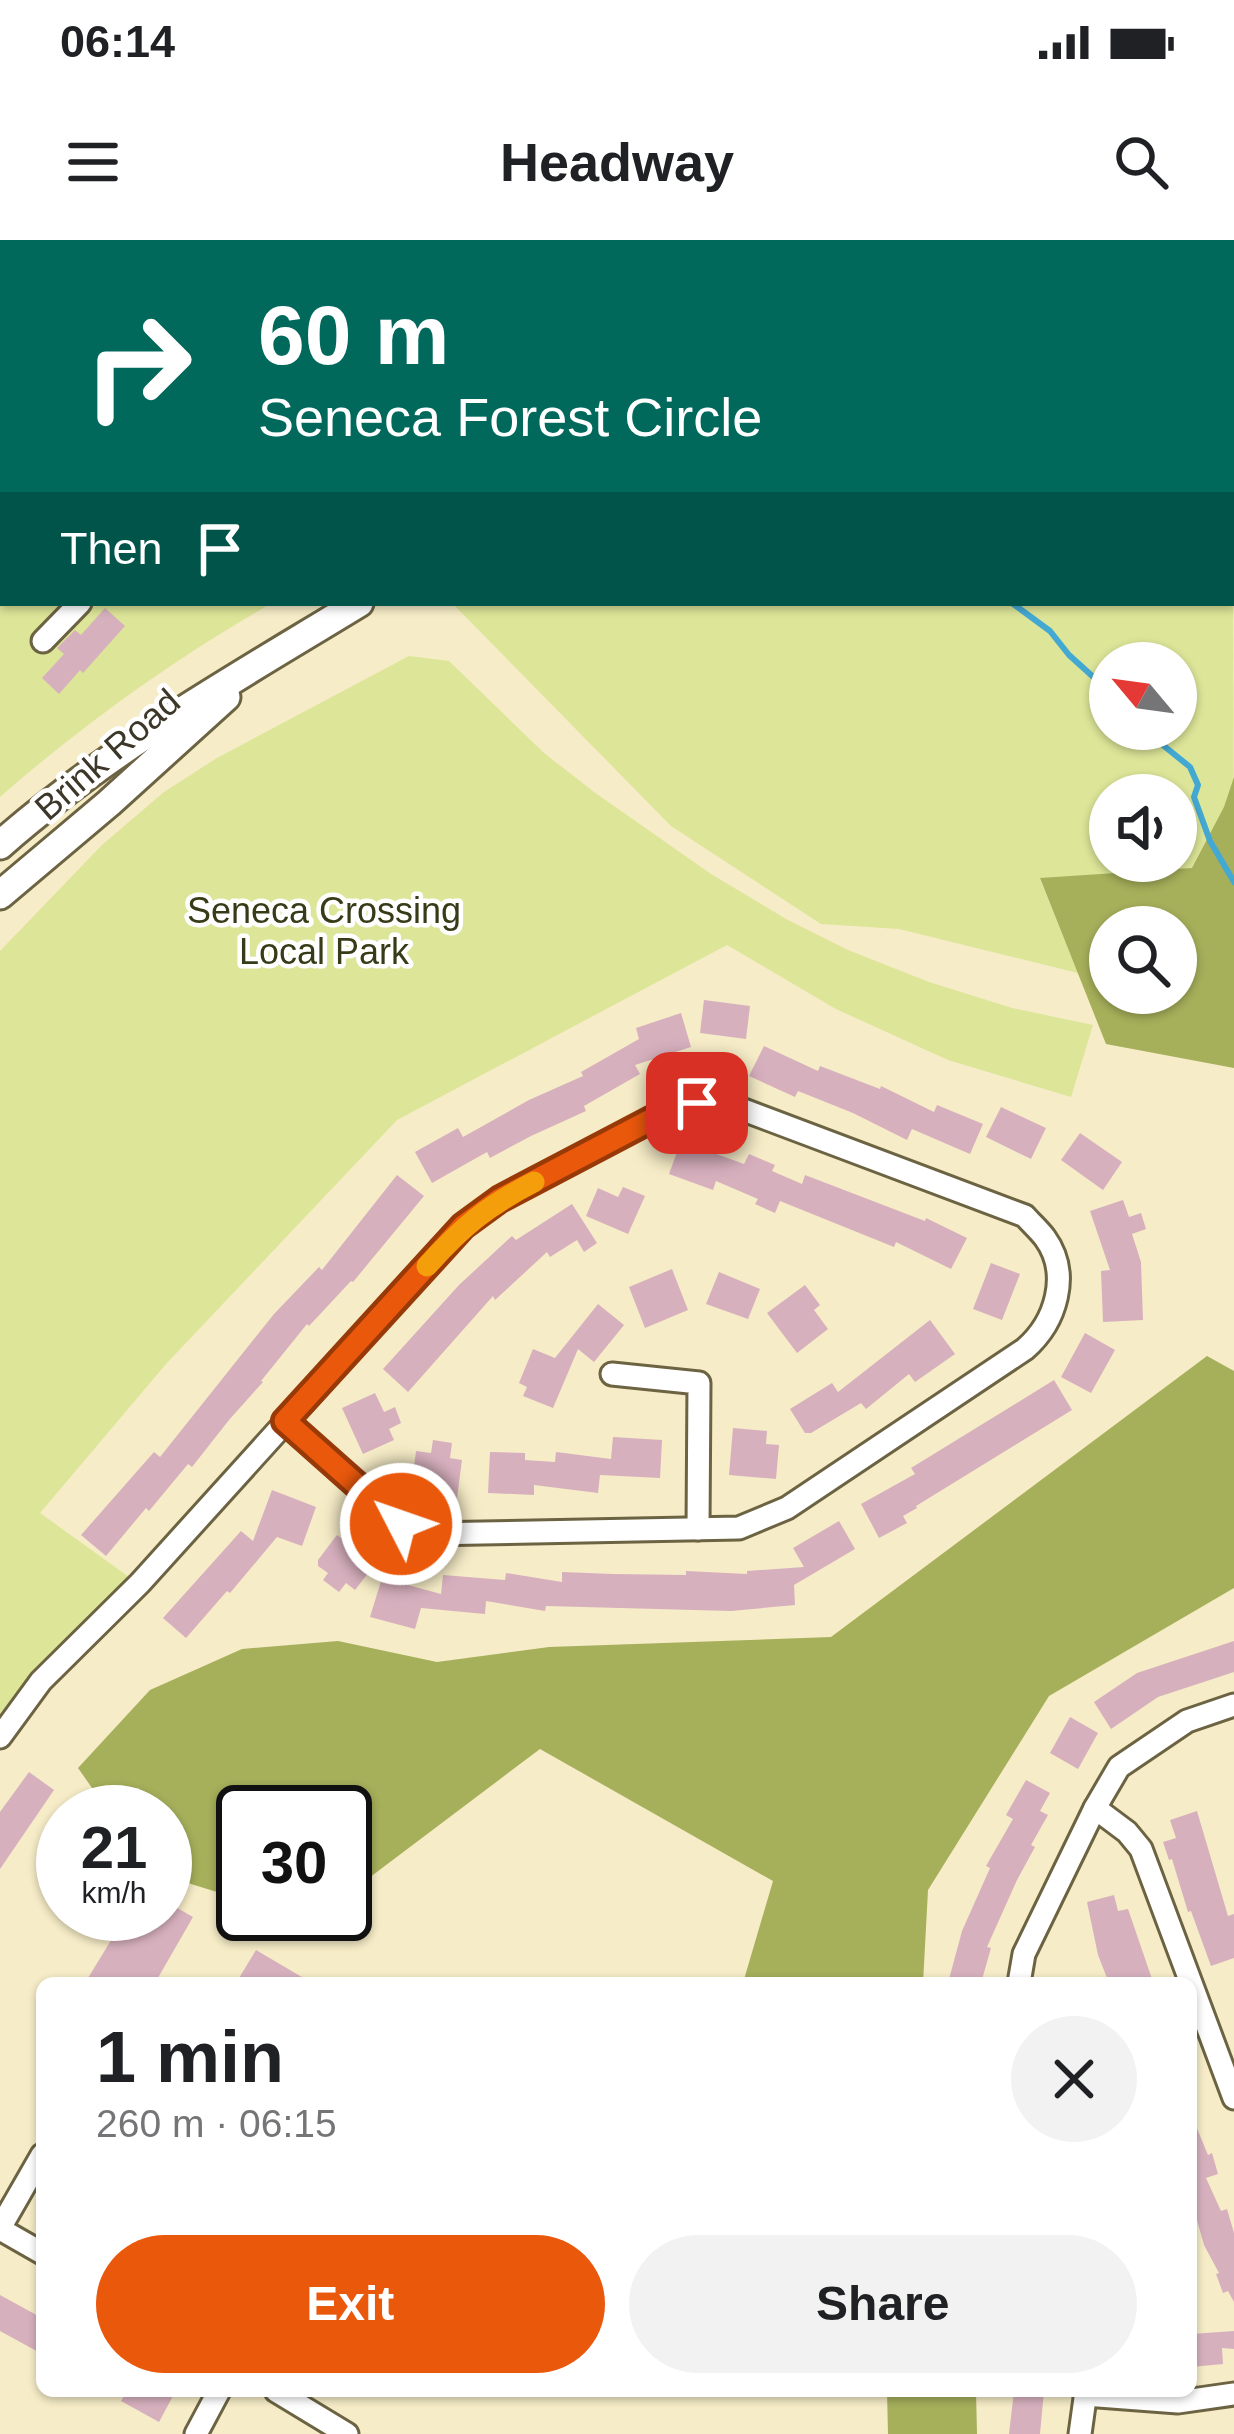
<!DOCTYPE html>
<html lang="en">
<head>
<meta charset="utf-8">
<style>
	body { margin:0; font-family:Arial,sans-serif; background:#f2f2f2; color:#202124; height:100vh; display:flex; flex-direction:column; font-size:45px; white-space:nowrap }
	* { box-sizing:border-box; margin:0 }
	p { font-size:39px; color:#757577 }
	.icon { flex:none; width:66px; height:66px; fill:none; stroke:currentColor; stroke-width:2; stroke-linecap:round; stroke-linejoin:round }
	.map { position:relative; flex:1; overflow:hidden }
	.sheet { position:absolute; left:36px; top:1737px; width:1161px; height:420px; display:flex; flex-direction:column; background:#fff; border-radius:18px; box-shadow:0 3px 9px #0004 }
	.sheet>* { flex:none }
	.guide { position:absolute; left:0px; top:0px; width:1236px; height:366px; box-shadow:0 3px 9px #0004; background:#00695c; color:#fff; overflow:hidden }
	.needle { width:78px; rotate:299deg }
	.buttons { position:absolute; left:1089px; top:402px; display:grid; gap:24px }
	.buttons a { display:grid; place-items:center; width:108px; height:108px; border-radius:50%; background:#fff; box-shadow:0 3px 9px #0004; font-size:60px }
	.speed { position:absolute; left:36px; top:1545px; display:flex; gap:24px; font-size:60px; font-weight:700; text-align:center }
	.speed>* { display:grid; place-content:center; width:156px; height:156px; border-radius:50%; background:#fff; box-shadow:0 3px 9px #0004; line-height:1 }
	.speed small { font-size:30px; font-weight:400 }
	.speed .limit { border:6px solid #111; border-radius:18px; background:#fff; color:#111 }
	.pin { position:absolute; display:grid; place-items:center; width:102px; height:102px; color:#fff; margin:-51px; border-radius:24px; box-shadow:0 6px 18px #0006 }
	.me { position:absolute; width:132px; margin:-66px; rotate:311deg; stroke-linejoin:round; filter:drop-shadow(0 0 9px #0008) }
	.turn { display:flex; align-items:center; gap:42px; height:252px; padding:0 60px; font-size:54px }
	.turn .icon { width:156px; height:156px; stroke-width:2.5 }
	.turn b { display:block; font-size:84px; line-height:102px }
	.then { display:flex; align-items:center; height:114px; padding:0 60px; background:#0003; gap:24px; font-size:45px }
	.round { display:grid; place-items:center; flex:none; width:126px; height:126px; border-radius:63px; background:#f2f2f2 }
	.head { display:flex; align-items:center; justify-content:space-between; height:204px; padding:0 60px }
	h1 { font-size:72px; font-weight:700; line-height:90px }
	.action { display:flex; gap:24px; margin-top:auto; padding:24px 60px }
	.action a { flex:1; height:138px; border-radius:72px; background:#ea580c; color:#fff; font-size:48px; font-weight:700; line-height:138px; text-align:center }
	.action a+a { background:#f2f2f2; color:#202124 }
	.status { display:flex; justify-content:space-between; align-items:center; height:84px; padding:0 60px; background:#fff; direction:ltr }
	.status svg { height:33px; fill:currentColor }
	header { display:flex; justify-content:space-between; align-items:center; height:156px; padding:0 60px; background:#fff; font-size:54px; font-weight:700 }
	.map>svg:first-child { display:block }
</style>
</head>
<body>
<div class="status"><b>06:14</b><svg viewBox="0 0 49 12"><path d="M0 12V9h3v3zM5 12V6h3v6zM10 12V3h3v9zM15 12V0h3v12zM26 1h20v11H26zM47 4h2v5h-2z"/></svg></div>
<header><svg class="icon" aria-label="menu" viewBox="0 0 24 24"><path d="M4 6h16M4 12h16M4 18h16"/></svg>Headway<svg class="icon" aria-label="search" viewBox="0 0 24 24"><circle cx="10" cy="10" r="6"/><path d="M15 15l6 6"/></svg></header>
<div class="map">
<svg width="1234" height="2194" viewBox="0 0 1234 2194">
	<rect width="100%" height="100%" fill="#f6ecc7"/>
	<g fill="#dce598" fill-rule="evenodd">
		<path d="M0 0H98L101 3H3V363H272C176 418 83 484 0 557Z"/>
		<path d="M1233 285 1234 665 1040 639 1078 733 899 689 821 684 671 586 452 363H1233ZM1110 423H1176V489H1110ZM1110 555H1176V621H1110Z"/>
		<polygon points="409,416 449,421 544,513 594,552 711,634 786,679 848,710 929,742 1012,768 1093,785 1071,857 948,820 836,769 727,705 397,880 166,1124 40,1273 129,1337 41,1424 0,1477 0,711 102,605 164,552 217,518"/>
	</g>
	<g fill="#a6af5a" fill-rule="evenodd">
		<path d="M1234 537V828L1106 804 1040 638 1192 628 1224 567ZM1110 687H1176V753H1110Z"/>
		<polygon points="1207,1116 1234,1131 1234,1348 1049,1456 928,1650 923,1743 743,1743 773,1641 540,1509 345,1656 345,1572 243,1572 243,1660 191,1644 165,1624 165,1572 109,1572 78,1528 150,1450 242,1409 338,1401 437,1422 549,1407 831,1397"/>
		<polygon points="887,2151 976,2151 977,2194 888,2194"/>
	</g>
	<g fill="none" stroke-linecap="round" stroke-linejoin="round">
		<g stroke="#44a9d2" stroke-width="6">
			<polyline points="1012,363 1050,391 1069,415 1110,452"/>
			<polyline points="1143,489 1190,527 1198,545 1194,557 1210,601 1234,642"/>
		</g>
	</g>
	<g fill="#d7b0be">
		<polygon points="105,368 125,386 83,433 80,430 59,454 42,438 64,414 57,408 75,390 81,395"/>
		<polygon points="704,760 750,766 746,799 700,793"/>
		<polygon points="681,773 691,807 635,825 640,834 584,866 586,871 531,896 490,918 487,912 432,943 415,912 458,888 463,897 529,860 583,836 581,832 639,799 636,788"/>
		<polygon points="764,806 818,831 820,826 880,849 881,846 934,872 937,865 983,884 970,914 912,889 907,900 853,873 798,851 795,857 749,836"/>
		<polygon points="1001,867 1046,888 1031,919 986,897"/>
		<polygon points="1080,893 1122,922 1103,950 1061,920"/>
		<polygon points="681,901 744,924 749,914 775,925 772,931 802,944 805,935 925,981 926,978 967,998 951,1029 896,1002 894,1007 780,961 775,973 755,964 758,959 716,941 713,950 669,934"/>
		<polygon points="397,935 424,956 353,1042 351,1041 309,1086 307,1084 261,1141 263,1142 229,1180 192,1227 188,1224 149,1271 146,1268 106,1316 81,1295 154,1212 160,1217 274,1074 319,1027 322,1030"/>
		<polygon points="623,947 645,956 628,994 586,976 598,948 618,957"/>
		<polygon points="1123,960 1129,977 1141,973 1146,989 1132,994 1141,1022 1143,1080 1103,1082 1101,1031 1110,1030 1090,971"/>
		<polygon points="572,964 597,1003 584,1012 577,1000 550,1017 547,1012 495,1060 493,1056 408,1152 383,1129 459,1045 512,996 516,1000"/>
		<polygon points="991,1023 1020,1034 1002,1080 973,1069"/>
		<polygon points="672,1029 688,1070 645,1088 629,1047"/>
		<polygon points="719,1032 760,1049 748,1079 706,1064"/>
		<polygon points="805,1045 820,1065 814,1070 828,1089 797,1113 767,1073"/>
		<polygon points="598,1064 624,1085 594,1122 578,1109 553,1168 523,1156 527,1147 519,1143 533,1109 555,1118"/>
		<polygon points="930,1080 955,1114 915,1142 909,1134 866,1169 861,1163 811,1193 805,1193 790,1169 832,1143 838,1152"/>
		<polygon points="1085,1093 1115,1110 1091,1153 1061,1137"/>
		<polygon points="1054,1140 1072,1170 916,1266 917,1268 903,1276 907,1283 879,1298 861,1264 915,1234 911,1228"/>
		<polygon points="375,1153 384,1172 395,1167 401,1183 389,1189 394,1200 363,1214 342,1168"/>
		<polygon points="733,1188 767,1191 766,1204 779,1205 776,1239 729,1235"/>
		<polygon points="613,1197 662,1200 660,1238 600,1235 598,1253 534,1245 534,1255 488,1253 490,1212 525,1213 525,1220 555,1222 556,1212 611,1219"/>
		<polygon points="433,1200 452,1203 450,1218 462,1220 457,1258 411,1252 416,1211 431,1213"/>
		<polygon points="272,1250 316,1267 302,1306 277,1297 230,1353 227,1351 186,1398 163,1378 241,1291 253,1301"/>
		<polygon points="839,1281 855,1309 794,1345 795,1365 731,1371 546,1366 545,1371 486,1361 485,1374 421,1368 415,1389 370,1377 382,1338 441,1354 443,1335 505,1340 506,1333 562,1342 562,1332 613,1334 686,1335 686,1331 747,1334 747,1331 804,1327 793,1308"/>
		<polygon points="337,1295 375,1324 355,1350 346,1343 339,1352 323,1340 328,1333 318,1326 318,1320"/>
		<polygon points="1234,1401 1234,1432 1158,1457 1111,1489 1094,1462 1137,1433"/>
		<polygon points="1070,1477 1098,1493 1078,1529 1050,1513"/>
		<polygon points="29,1532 54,1550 0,1629 0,1572"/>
		<polygon points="1026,1540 1050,1553 1040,1571 1048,1575 1031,1605 1035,1607 1017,1640 987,1707 991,1708 981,1743 948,1743 962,1691 990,1628 986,1626 1013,1579 1006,1575"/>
		<polygon points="1197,1571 1228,1676 1234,1674 1234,1718 1211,1726 1191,1671 1188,1672 1172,1619 1169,1620 1163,1602 1176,1598 1170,1580"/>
		<polygon points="1114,1655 1118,1671 1128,1669 1152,1739 1143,1743 1109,1743 1098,1715 1087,1662"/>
		<polygon points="165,1661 193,1677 155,1743 85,1743 127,1674 165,1674"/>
		<polygon points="256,1710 312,1743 236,1743"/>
		<polygon points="1191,1874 1208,1915 1212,1913 1218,1934 1206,1938 1221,1971 1227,1969 1234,1993 1234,2062 1228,2051 1223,2053 1216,2034 1219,2033 1204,2005 1195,1973 1191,1975"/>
		<polygon points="0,2055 42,2078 42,2114 0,2091"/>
		<polygon points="1234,2091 1234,2109 1222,2108 1223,2124 1191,2127 1191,2094"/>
		<polygon points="127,2151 163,2151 173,2156 159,2182 121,2161"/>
		<polygon points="1014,2151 1044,2151 1040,2194 1009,2194"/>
	</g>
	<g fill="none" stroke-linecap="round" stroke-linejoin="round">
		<defs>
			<g id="minor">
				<polyline points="136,0 139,3"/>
				<polyline points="1114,0 1117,3"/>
				<polyline points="0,107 3,110"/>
				<polyline points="1233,120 1234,121"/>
				<polyline points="0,157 3,153"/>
				<polyline points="43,401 80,363"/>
				<polyline points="612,1134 699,1143 698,1289"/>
				<path d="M0 1497 41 1441 140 1343 463 986 500 960 679 865 697 863 741 869 1025 976C1031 983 1039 990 1045 998 1071 1034 1056 1082 1025 1109L787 1268 739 1288 426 1294 401 1284 285 1181"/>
				<polyline points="1095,1568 1127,1592 1141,1609 1234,1858"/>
				<polyline points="1019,1743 1024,1714 1095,1568 1119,1527 1187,1481 1234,1465"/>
				<polyline points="0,1988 42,1915"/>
				<polyline points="0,1989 42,2013"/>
				<polyline points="276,2151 347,2194"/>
				<polyline points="1085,2155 1178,2162 1234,2154"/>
				<polyline points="196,2194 219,2151"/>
				<polyline points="1080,2194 1086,2151"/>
			</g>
			<g id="major">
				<polyline points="967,3 971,0"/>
				<path d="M0 605C109 509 236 438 359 363"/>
				<polyline points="0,655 109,563 226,457"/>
			</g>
		</defs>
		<use href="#minor" stroke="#6c6343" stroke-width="27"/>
		<use href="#major" stroke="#6c6343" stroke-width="33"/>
		<use href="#minor" stroke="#fff" stroke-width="21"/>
		<use href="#major" stroke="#fff" stroke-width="27"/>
	</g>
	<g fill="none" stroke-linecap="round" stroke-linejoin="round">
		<defs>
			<polyline id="route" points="401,1284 285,1181 463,986 500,959 679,865 697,863"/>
		</defs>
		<use href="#route" stroke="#983908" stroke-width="30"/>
		<use href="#route" stroke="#ea580c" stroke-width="21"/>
		<path stroke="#f59e0b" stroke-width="21" d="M427 1026C462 987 487 966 534 942"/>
	</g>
	<g text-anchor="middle" stroke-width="9" stroke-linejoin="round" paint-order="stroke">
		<g font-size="36" fill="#3c3729" stroke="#fff">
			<text transform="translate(107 514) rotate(-41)" y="13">Brink Road</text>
		</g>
		<g font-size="36" fill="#383b17" stroke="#fff">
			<text x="324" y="683">Seneca Crossing<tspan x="324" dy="41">Local Park</tspan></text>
		</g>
	</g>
</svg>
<div class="buttons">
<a><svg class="needle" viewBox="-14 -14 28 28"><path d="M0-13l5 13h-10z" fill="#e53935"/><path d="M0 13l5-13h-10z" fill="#757577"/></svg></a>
<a><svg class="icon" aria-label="sound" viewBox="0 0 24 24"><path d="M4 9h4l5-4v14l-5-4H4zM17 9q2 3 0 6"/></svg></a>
<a><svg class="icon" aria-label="search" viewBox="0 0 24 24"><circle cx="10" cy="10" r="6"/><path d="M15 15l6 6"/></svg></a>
</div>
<div class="speed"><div>21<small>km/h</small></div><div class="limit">30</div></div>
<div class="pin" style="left:697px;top:863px;background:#d93025"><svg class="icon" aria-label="arrive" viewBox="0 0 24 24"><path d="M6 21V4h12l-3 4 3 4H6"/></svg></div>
<svg class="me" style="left:401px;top:1284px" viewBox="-20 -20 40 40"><circle r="17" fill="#ea580c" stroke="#fff" stroke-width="3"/><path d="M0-11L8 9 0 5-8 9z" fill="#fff"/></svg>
<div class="guide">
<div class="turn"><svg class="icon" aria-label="right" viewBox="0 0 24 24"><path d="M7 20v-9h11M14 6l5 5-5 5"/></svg><div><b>60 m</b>Seneca Forest Circle</div></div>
<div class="then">Then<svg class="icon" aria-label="arrive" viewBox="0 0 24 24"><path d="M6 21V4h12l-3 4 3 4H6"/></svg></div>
</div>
<section class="sheet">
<div class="head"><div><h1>1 min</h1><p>260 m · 06:15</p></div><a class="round"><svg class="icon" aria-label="close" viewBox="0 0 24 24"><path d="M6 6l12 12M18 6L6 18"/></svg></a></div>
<div class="action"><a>Exit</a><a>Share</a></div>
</section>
</div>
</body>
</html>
